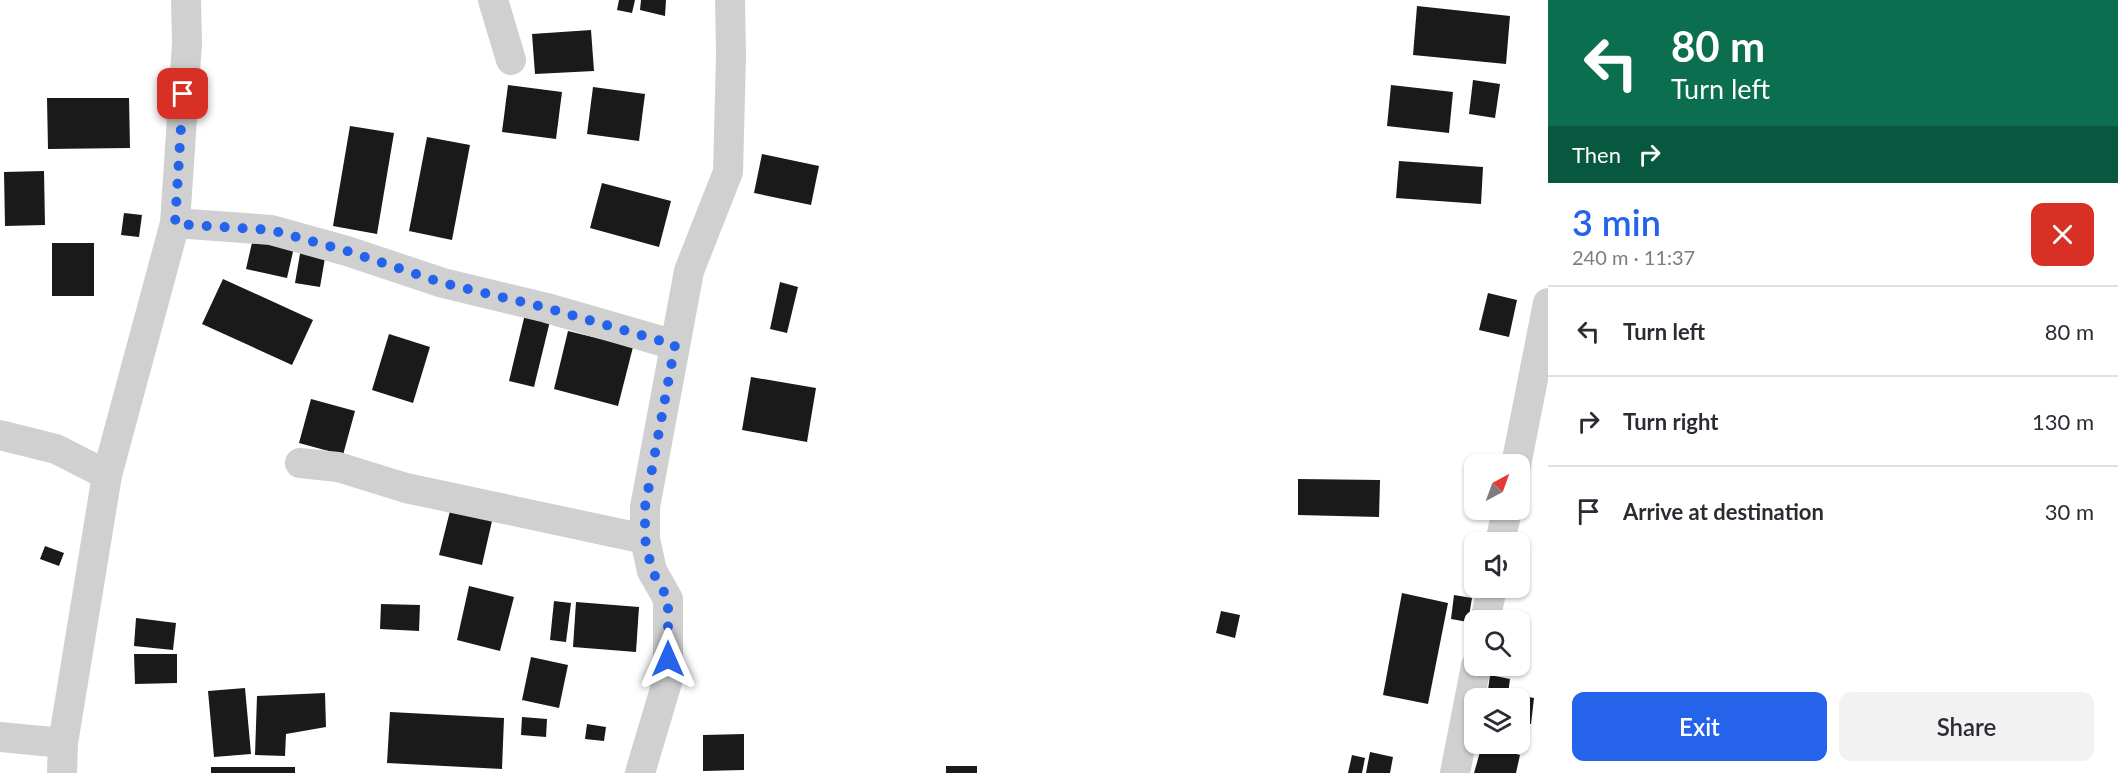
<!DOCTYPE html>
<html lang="en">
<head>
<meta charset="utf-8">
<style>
	body { margin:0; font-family:Lato,sans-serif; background:#f2f2f3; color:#2b2b33; height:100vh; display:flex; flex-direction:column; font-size:22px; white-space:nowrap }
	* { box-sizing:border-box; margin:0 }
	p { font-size:20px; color:#7c7c81 }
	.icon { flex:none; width:33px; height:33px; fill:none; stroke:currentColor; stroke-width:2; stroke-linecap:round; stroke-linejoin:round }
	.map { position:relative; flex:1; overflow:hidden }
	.side { display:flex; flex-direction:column; background:#fff; width:570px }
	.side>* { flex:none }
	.banner { background:#0b6e4f; color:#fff; overflow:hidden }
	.needle { width:39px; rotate:41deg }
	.fabs { position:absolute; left:1464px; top:454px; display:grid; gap:12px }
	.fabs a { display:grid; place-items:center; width:66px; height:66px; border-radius:12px; background:#fff; box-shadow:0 2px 4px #0004; font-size:30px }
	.pin { position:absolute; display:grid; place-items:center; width:51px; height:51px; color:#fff; margin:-26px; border-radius:12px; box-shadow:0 3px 9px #0006 }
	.me { position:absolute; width:66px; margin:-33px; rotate:0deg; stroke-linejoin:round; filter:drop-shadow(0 0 4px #0008) }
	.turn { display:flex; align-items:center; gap:21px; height:126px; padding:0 24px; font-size:27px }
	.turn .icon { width:78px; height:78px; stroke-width:2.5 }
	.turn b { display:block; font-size:42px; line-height:51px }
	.then { display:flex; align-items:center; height:57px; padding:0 24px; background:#0003; gap:12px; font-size:22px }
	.round { display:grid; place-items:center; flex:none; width:63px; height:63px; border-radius:12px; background:#f2f2f3 }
	.overview { display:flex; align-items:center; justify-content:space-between; height:102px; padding:0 24px }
	h1 { font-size:36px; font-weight:600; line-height:45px; color:#2563eb }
	.button { display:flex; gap:12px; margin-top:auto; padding:12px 24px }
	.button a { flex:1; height:69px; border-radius:12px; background:#2563eb; color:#fff; font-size:24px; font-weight:600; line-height:69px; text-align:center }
	.button a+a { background:#f2f2f3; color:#2b2b33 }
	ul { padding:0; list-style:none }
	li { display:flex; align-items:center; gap:18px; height:90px; padding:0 24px; border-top:2px solid #e1e1e2 }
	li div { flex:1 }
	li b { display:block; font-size:22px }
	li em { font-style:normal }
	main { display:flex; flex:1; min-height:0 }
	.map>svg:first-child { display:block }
</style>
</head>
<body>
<main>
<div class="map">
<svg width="1548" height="773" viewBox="0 0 1548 773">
	<rect width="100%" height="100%" fill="#fff"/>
	<g fill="#1a1a1a">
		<polygon points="619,0 635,0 632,13 617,10"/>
		<polygon points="641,0 666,0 665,16 640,10"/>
		<polygon points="1417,6 1510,16 1506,64 1413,55"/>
		<polygon points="591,30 594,71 535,74 532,34"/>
		<polygon points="1473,80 1500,84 1495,118 1469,114"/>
		<polygon points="508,85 562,92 556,139 502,132"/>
		<polygon points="1391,85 1453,92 1449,133 1387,126"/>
		<polygon points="593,87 645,94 639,141 587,134"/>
		<polygon points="47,98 129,98 130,148 48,149"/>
		<polygon points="350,126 394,133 377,234 333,226"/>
		<polygon points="427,137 470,145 452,240 409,231"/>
		<polygon points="762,154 819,166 811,205 754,193"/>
		<polygon points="1399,161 1483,167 1481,204 1396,198"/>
		<polygon points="44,171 45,225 5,226 4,172"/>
		<polygon points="602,183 671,201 659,247 590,228"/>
		<polygon points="124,213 142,215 139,237 121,235"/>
		<polygon points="254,234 295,243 287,278 246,269"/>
		<rect x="52" y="243" width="42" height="53"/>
		<polygon points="301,248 326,252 320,287 295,283"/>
		<polygon points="223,279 313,320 292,365 202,324"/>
		<polygon points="780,282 798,287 787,333 770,329"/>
		<polygon points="1488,293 1517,300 1509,337 1479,330"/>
		<polygon points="525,314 550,321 534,387 509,381"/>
		<polygon points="568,331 633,347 618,406 554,389"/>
		<polygon points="389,334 430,347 413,403 372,390"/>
		<polygon points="751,377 816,388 807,442 742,430"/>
		<polygon points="311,399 355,411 343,455 299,443"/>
		<polygon points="1298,479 1380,480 1379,517 1298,515"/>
		<polygon points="450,511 492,521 482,565 439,555"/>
		<polygon points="45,546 64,553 59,566 40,559"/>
		<polygon points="469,586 514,597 500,651 457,640"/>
		<polygon points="1402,593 1448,603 1428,704 1383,695"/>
		<polygon points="1454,595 1472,598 1468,622 1451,619"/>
		<polygon points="554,601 571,603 566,642 550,640"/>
		<polygon points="576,602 639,607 636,652 573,647"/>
		<polygon points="381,604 420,605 419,631 380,629"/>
		<polygon points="1221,611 1240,615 1235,638 1216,633"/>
		<polygon points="136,618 176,623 173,650 134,646"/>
		<polygon points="134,654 177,654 177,683 135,684"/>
		<polygon points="531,657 568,665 559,708 522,700"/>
		<polygon points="1490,675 1510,679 1508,694 1488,690"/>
		<polygon points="245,688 251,754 214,757 208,691"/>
		<polygon points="325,693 326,727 286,734 285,756 255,755 257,696"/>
		<polygon points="1517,695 1534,698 1531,724 1520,723 1520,699 1517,699"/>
		<polygon points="390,712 504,718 502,769 387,763"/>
		<polygon points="522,717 547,719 546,737 521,735"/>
		<polygon points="587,724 606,727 604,741 585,739"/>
		<polygon points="744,734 744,770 703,771 703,735"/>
		<polygon points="1482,745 1520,755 1516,773 1474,773"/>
		<polygon points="1370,752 1393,757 1390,773 1366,773"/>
		<polygon points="1352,755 1365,758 1362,773 1348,773"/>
		<rect x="946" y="766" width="31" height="7"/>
		<rect x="211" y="767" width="84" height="6"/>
	</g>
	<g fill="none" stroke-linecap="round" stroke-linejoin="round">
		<g stroke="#d0d0d0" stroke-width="30">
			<polyline points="493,0 511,60"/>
			<polyline points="175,223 271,230 347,251 443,283 547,308 675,345"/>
			<polyline points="0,435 56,449 107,475"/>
			<polyline points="300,463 338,467 406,488 645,539"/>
			<polyline points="1516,465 1548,303"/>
			<polyline points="1500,543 1507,510"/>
			<polyline points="1485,621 1492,588"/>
			<polyline points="0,737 63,743"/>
			<polyline points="62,773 63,743 107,475 175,223 187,43 186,0"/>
			<polyline points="640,773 668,679 668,599 652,571 645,539 645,507 689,271 728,172 731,56 730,0"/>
			<polyline points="1455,773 1476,666"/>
		</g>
	</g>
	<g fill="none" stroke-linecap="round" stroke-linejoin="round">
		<polyline stroke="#2563eb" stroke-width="10" stroke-dasharray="0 18" points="183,94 175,224 271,230 347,251 443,283 547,308 675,345 645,507 645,539 652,571 668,599 668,659"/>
	</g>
</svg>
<div class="fabs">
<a><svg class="needle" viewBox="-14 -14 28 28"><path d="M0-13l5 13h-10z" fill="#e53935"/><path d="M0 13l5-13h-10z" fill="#7c7c81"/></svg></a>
<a><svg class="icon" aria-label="sound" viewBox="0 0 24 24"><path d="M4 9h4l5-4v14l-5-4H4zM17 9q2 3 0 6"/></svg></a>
<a><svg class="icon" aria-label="search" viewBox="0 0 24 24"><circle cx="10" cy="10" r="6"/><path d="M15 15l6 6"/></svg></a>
<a><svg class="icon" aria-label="layers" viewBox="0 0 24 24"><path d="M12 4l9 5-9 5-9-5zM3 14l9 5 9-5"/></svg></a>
</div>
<div class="pin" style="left:183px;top:94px;background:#d93025"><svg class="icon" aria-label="arrive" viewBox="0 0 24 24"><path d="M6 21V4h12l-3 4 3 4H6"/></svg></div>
<svg class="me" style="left:668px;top:659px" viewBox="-20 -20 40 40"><path d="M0-17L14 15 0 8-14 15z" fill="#2563eb" stroke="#fff" stroke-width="4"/></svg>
</div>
<section class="side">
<div class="banner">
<div class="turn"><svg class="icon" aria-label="left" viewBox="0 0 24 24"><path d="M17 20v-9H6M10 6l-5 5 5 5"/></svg><div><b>80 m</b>Turn left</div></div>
<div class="then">Then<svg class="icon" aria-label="right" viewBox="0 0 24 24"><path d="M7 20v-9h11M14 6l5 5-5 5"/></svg></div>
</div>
<div class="overview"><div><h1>3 min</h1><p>240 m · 11:37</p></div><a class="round" style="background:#d93025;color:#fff"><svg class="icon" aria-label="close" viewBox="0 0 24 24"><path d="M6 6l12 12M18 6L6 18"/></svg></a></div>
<ul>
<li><svg class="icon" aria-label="left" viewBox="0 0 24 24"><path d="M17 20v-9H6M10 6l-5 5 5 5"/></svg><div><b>Turn left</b></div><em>80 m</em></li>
<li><svg class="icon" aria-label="right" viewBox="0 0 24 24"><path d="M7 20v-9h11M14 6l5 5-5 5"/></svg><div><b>Turn right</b></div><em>130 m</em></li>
<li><svg class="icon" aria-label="arrive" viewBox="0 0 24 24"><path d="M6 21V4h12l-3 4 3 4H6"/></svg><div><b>Arrive at destination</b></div><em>30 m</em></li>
</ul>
<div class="button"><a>Exit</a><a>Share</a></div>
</section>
</main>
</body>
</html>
